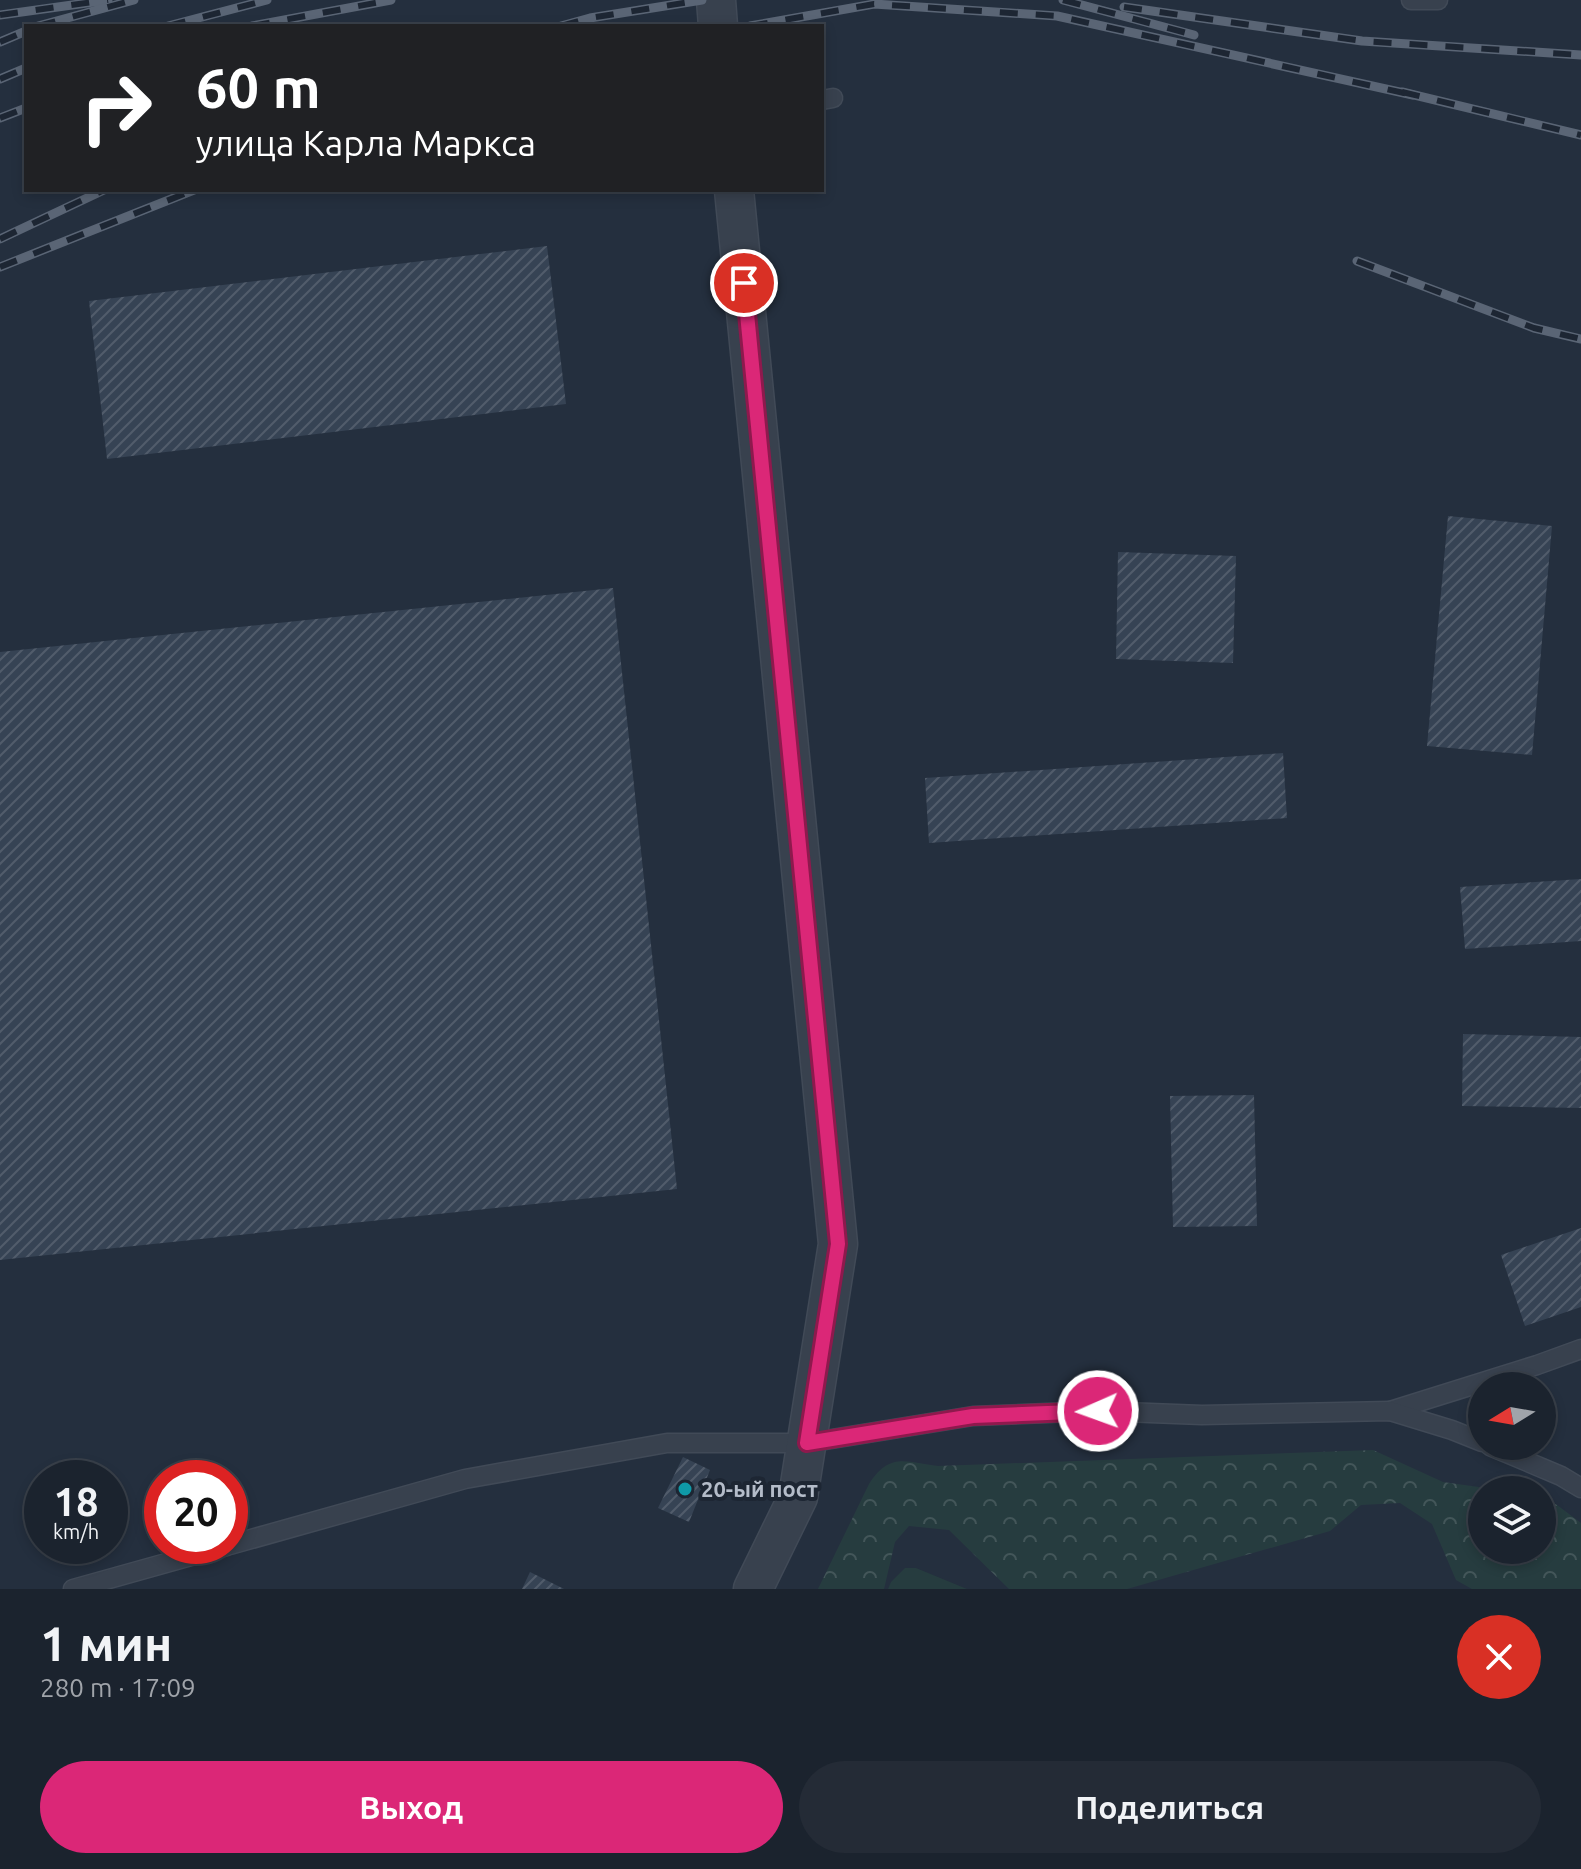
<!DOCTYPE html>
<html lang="ru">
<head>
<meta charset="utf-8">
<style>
	body { margin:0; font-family:Ubuntu,sans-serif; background:#242b36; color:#f1f3f6; height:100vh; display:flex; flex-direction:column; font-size:30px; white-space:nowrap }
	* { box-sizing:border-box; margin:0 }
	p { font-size:26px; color:#a0a4aa }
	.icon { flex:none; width:44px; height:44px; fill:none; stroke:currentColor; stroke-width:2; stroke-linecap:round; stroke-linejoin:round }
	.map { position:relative; height:1589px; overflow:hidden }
	.side { display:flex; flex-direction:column; background:#1b232e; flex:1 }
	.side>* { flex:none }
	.guide { position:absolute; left:24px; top:24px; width:800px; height:168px; border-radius:0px; box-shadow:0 4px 12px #0003,0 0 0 2px #39404a; background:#202124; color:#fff; overflow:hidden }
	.needle { width:52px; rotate:259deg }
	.fabs { position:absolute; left:1468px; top:1372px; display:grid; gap:16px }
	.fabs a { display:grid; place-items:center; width:88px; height:88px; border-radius:50%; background:#1b232e; box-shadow:0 4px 12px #0003,0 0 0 2px #39404a; font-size:40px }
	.speed { position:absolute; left:24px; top:1460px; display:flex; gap:16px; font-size:40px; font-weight:700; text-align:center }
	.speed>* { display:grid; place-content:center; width:104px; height:104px; border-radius:50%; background:#1b232e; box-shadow:0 4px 12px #0003,0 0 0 2px #39404a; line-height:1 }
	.speed small { font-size:20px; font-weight:400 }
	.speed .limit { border:12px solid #d22; background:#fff; color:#111 }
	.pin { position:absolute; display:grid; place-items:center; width:68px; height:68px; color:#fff; margin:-34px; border:4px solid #fff; border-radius:50%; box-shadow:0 2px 8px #0007 }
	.me { position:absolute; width:88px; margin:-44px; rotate:268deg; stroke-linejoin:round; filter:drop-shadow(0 0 6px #0008) }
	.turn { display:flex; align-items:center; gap:28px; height:168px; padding:0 40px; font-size:36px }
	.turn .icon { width:104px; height:104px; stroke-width:2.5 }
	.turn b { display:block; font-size:56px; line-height:68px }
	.round { display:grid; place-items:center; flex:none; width:84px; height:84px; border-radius:42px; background:#242b36 }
	.summary { display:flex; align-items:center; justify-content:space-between; height:136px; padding:0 40px }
	h1 { font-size:48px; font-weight:600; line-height:60px }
	.primary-button { display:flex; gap:16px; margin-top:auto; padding:16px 40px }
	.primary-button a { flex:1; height:92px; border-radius:48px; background:#db2777; color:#fff; font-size:32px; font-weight:600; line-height:92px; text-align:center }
	.primary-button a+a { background:#242b36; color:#f1f3f6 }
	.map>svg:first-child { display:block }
</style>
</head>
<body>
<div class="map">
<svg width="1581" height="1589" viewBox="0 0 1581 1589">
	<defs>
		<pattern id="forest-crowns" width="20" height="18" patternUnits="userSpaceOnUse" patternTransform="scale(2)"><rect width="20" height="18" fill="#263c3f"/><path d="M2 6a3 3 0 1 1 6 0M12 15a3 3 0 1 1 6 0" fill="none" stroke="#435659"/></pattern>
		<pattern id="building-hatch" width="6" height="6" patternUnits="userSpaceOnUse" patternTransform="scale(2)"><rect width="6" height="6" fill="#364354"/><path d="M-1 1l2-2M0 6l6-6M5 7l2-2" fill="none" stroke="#515c6b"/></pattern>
	</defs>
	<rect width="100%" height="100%" fill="#242f3e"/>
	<polygon fill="#263c3f" points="905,1568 916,1568 967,1589 888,1589 891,1582"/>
	<path fill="url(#forest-crowns)" d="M1373 1450 1443 1482 1500 1490H1482V1550H1542V1497L1557 1505 1581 1523V1589H1472L1456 1580 1432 1524 1400 1503 1361 1505 1330 1531 1127 1589H1009L949 1530 909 1526 895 1542 884 1589H818L869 1484C890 1452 905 1462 938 1466Z"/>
	<g fill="url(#building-hatch)">
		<polygon points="547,246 566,404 107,459 89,301"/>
		<polygon points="1448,516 1552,526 1532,755 1427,746"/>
		<polygon points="1118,552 1236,556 1233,663 1116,659"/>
		<polygon points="613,588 677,1189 0,1260 0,652"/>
		<polygon points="1283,753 1287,818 929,843 925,778"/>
		<polygon points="1581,879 1581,941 1465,949 1460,887"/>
		<polygon points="1463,1034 1581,1037 1581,1108 1462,1106"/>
		<polygon points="1254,1095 1257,1226 1173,1227 1170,1096"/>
		<polygon points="1581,1228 1581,1307 1525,1326 1501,1255"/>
		<polygon points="683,1457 710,1470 689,1522 658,1508"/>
		<polygon points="530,1572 564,1589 522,1589"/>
	</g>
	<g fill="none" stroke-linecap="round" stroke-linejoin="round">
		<defs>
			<g id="service">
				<polyline points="1411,0 1438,0"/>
				<polyline points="822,100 833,98"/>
				<polyline points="1390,1411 1537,1365 1581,1349"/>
				<polyline points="1490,1446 1561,1476 1581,1488"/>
				<polyline points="230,1545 465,1479 667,1443 807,1443 973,1416 1098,1411 1202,1415 1390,1411 1452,1430 1482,1442"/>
				<polyline points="73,1589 227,1546"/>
			</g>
			<g id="minor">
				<polyline points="716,0 718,26"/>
				<polyline points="734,190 838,1244 798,1497 753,1589"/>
			</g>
		</defs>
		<use href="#service" stroke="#414a57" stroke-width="21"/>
		<use href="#minor" stroke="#414a57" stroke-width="41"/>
		<use href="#service" stroke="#38414e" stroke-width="18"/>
		<use href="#minor" stroke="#38414e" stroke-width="38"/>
		<defs>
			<g id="rail">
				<polyline points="1063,0 1194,35"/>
				<polyline points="1124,7 1362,41 1581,55"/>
				<polyline points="0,15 108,0"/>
				<polyline points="38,26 134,0"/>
				<polyline points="168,26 267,0"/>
				<polyline points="252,26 391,0"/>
				<polyline points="561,26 590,18 702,0"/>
				<polyline points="750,26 874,4 1057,16 1413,95"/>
				<polyline points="0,42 26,31"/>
				<polyline points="0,79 26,68"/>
				<polyline points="1402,92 1581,135"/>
				<polyline points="0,118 26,108"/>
				<polyline points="0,239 104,190"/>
				<polyline points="1357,261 1534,328 1581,339"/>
				<polyline points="0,267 194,190"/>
			</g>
		</defs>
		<use href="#rail" stroke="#5a6575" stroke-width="9"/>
		<use href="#rail" stroke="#1d2633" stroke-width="6" stroke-dasharray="18" stroke-linecap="butt"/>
	</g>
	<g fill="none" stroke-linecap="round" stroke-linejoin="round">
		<defs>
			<polyline id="route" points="744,283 838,1244 807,1443 973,1416 1098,1411"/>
		</defs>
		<use href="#route" stroke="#8e194d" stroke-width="20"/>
		<use href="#route" stroke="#db2777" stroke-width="14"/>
	</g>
	<circle fill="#0f9aa8" stroke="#1d2633" stroke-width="3" cx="685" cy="1489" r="8"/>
	<g text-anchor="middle" stroke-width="8" stroke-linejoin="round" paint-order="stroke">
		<g font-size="22" font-weight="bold" fill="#b4bcc9" stroke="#1d2633" text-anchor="start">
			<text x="701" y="1497">20-ый пост</text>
		</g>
	</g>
</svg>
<div class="fabs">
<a><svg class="needle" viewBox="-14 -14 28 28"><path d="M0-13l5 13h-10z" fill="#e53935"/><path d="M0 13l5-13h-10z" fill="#a0a4aa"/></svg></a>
<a><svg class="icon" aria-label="layers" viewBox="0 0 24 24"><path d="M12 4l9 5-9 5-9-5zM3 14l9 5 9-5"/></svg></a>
</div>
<div class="speed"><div>18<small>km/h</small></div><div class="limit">20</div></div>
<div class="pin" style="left:744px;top:283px;background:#d93025"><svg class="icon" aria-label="arrive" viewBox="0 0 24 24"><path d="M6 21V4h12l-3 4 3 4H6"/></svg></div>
<svg class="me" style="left:1098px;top:1411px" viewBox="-20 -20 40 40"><circle r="17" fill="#db2777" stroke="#fff" stroke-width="3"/><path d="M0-11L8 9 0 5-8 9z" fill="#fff"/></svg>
<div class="guide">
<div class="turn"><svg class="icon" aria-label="right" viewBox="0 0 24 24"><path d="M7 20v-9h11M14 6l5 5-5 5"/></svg><div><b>60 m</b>улица Карла Маркса</div></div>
</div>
</div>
<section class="side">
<div class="summary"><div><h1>1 мин</h1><p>280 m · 17:09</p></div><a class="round" style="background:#d93025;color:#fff"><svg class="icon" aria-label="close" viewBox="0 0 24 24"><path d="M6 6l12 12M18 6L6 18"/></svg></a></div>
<div class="primary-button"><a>Выход</a><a>Поделиться</a></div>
</section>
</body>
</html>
